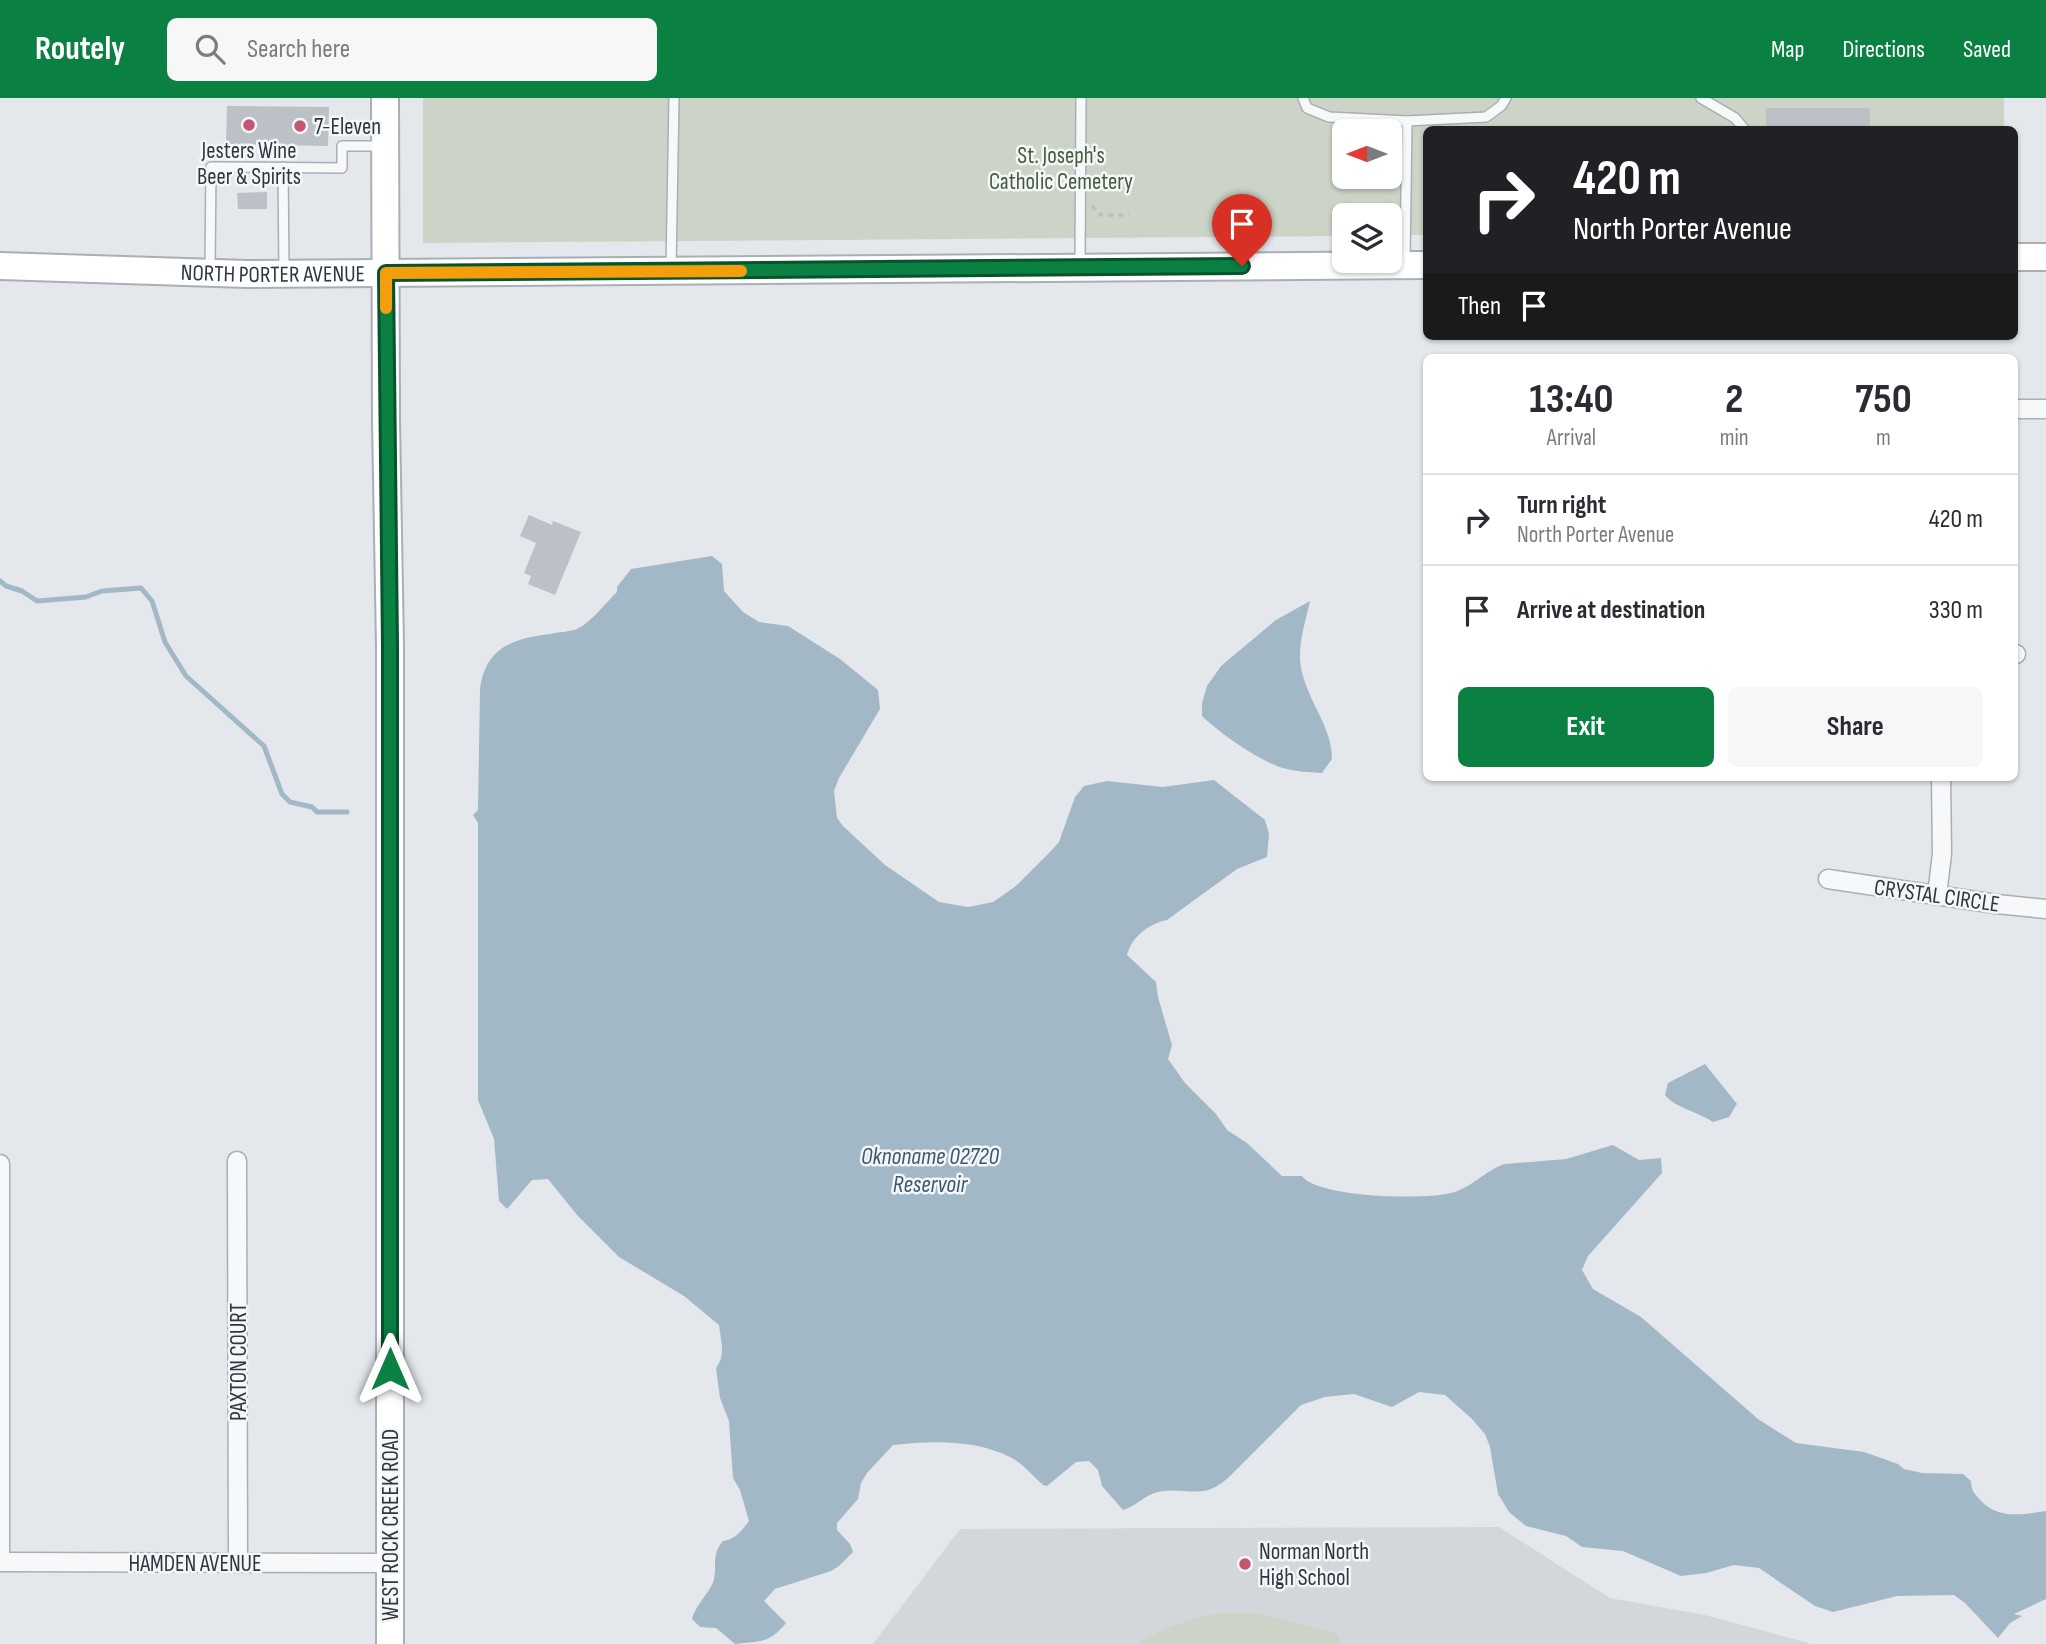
<!DOCTYPE html>
<html lang="en">
<head>
<meta charset="utf-8">
<style>
	body { margin:0; font-family:"Sofia Sans Condensed",sans-serif; background:#f7f7f7; color:#2b2b33; height:100vh; display:flex; flex-direction:column; font-size:26px; white-space:nowrap }
	* { box-sizing:border-box; margin:0 }
	p { font-size:23px; color:#7c7c81 }
	.icon { flex:none; width:38px; height:38px; fill:none; stroke:currentColor; stroke-width:2; stroke-linecap:round; stroke-linejoin:round }
	.map { position:relative; flex:1; overflow:hidden }
	.sheet { position:absolute; left:1423px; top:256px; width:595px; height:427px; display:flex; flex-direction:column; background:#fff; border-radius:10px; box-shadow:0 2px 5px #0004 }
	.sheet>* { flex:none }
	.banner { position:absolute; left:1423px; top:28px; width:595px; height:214px; border-radius:10px; box-shadow:0 2px 5px #0004; background:#202124; color:#fff; overflow:hidden }
	.needle { width:46px; rotate:270deg }
	.fabs { position:absolute; left:1332px; top:21px; display:grid; gap:14px }
	.fabs a { display:grid; place-items:center; width:70px; height:70px; border-radius:10px; background:#fff; box-shadow:0 2px 5px #0004; font-size:35px }
	.pin { position:absolute; display:grid; place-items:center; width:60px; height:60px; color:#fff; margin:-72px -30px; border-radius:50% 50% 50% 0; rotate:-45deg; box-shadow:0 0 7px #0007 }
	.pin .icon { rotate:45deg }
	.me { position:absolute; width:77px; margin:-38px; rotate:0deg; stroke-linejoin:round; filter:drop-shadow(0 0 5px #0008) }
	.turn { display:flex; align-items:center; gap:24px; height:147px; padding:0 35px; font-size:32px }
	.turn .icon { width:91px; height:91px; stroke-width:2.5 }
	.turn b { display:block; font-size:49px; line-height:60px }
	.then { display:flex; align-items:center; height:66px; padding:0 35px; background:#0003; gap:14px; font-size:26px }
	.eta { display:flex; justify-content:space-evenly; align-items:center; height:119px; text-align:center }
	.eta b { font-size:42px; font-weight:700; line-height:49px }
	.primary-button { display:flex; gap:14px; margin-top:auto; padding:14px 35px }
	.primary-button a { flex:1; height:80px; border-radius:10px; background:#0b8043; color:#fff; font-size:28px; font-weight:700; line-height:80px; text-align:center }
	.primary-button a+a { background:#f7f7f7; color:#2b2b33 }
	ul { padding:0; list-style:none }
	li { display:flex; align-items:center; gap:21px; height:91px; padding:0 35px; border-top:2px solid #e1e1e2 }
	li div { flex:1 }
	li b { display:block; font-size:26px }
	li em { font-style:normal }
	header { display:flex; align-items:center; gap:42px; box-sizing:border-box; height:98px; padding:0 35px; background:#0b8043; color:#fff }
	header strong { font-size:33px }
	nav { display:flex; gap:38px; margin-inline-start:auto; font-size:24px }
	.search { width:490px; height:63px; background:#f7f7f7; display:flex; align-items:center; gap:18px; box-sizing:border-box; padding:0 24px; border-radius:10px; color:#7c7c81; font-size:26px }
	.map>svg:first-child { display:block }
</style>
</head>
<body>
<header>
<strong>Routely</strong>
<div class="search"><svg class="icon" aria-label="search" viewBox="0 0 24 24"><circle cx="10" cy="10" r="6"/><path d="M15 15l6 6"/></svg>Search here</div>
<nav><a>Map</a><a>Directions</a><a>Saved</a></nav>
</header>
<div class="map">
<svg width="2046" height="1546" viewBox="0 0 2046 1546">
	<rect width="100%" height="100%" fill="#e4e7eb"/>
	<polygon fill="#d3d7dc" points="1499,1429 1610,1500 1705,1517 1812,1546 873,1546 960,1431"/>
	<g fill="#cbd4c6" fill-rule="evenodd">
		<path d="M423 0H2004V31L1426 32V137H1390V117H1344V138L423 145ZM1344 33H1390V79H1344Z"/>
		<path d="M1219 1515H1256L1338 1536 1340 1546H1138C1163 1528 1190 1522 1219 1515Z"/>
	</g>
	<g fill="#a3b8c7">
		<path d="M712 458 722 466 724 493 743 514 759 524 788 528 840 561 878 592 880 611 839 680 834 693 837 720 843 728 885 767 939 804 968 809 993 804 1016 788 1052 752 1059 744 1075 699 1084 688 1107 683 1163 689 1214 682 1265 722 1269 736 1267 759 1237 771 1167 822C1149 826 1132 838 1127 857L1156 884 1158 899 1172 947 1168 961 1185 985 1216 1016 1227 1032 1247 1045 1282 1078H1302C1318 1100 1424 1102 1451 1095 1471 1090 1485 1073 1504 1066L1566 1061 1613 1047 1639 1062 1661 1060 1662 1075 1588 1158 1582 1172 1593 1191 1641 1219 1758 1321 1796 1345 1864 1354 1898 1366 1904 1371 1922 1375 1963 1376 1971 1383C1971 1393 1975 1396 1981 1403 2000 1422 2022 1416 2046 1413V1501L2014 1516 2022 1518 2010 1525 1998 1540 1965 1505 1954 1497 1897 1498 1833 1514 1815 1508 1759 1470 1734 1467 1706 1475 1681 1478 1623 1453 1582 1449 1566 1438 1526 1428 1509 1414 1498 1396 1490 1349 1485 1336 1472 1321 1445 1297 1419 1294 1392 1309 1354 1296 1325 1299 1301 1307 1228 1380C1222 1385 1215 1390 1208 1392 1190 1397 1170 1388 1152 1396 1142 1400 1134 1409 1123 1412L1102 1388 1098 1372 1089 1363 1076 1364 1047 1388 1043 1387C1033 1378 1022 1365 1010 1359 973 1341 932 1343 893 1347L867 1375 861 1385 858 1401 837 1425V1432L850 1446 853 1454 839 1468 831 1473 775 1491 764 1503 786 1525C769 1546 760 1543 735 1546L716 1530 700 1529 692 1521C696 1506 712 1492 714 1481 717 1465 711 1458 723 1443 735 1442 742 1432 749 1423L740 1392 733 1380 729 1323 720 1300 716 1270C726 1257 721 1244 719 1227L684 1198 619 1159 577 1117 548 1081 532 1082 507 1111 499 1103 494 1041 478 1002V725L473 717 478 712 480 591C486 549 512 541 550 536 558 534 569 534 577 531 592 524 605 505 617 494V489L631 471Z"/>
		<path d="M1310 503C1305 526 1296 551 1302 574 1309 605 1332 629 1332 661L1322 675C1309 674 1296 674 1283 670 1261 664 1218 634 1202 618V605L1207 588 1221 568 1276 522Z"/>
		<path d="M1705 966 1737 1006 1729 1019 1713 1024C1699 1014 1675 1010 1665 997L1668 985Z"/>
	</g>
	<g fill="none" stroke-linecap="round" stroke-linejoin="round">
		<polyline stroke="#a3b8c7" stroke-width="5" points="0,483 6,488 22,493 37,503 86,499 102,493 141,490 152,503 165,544 186,578 264,648 282,696 290,704 312,709 317,714 347,714"/>
	</g>
	<g fill="#bcc1c7">
		<polygon points="227,8 329,9 328,48 226,46"/>
		<rect x="1766" y="10" width="104" height="22"/>
		<polygon points="267,94 267,111 238,111 237,95"/>
		<polygon points="529,417 552,427 553,423 581,434 555,497 528,486 531,478 524,475 536,445 520,438"/>
	</g>
	<g fill="none" stroke-linecap="round" stroke-linejoin="round">
		<defs>
			<g id="lane">
				<polyline points="1303,0 1307,10 1329,19 1407,23 1486,19 1501,8 1506,0"/>
				<polyline points="1701,0 1735,20 1745,32"/>
				<polyline points="283,69 284,173"/>
				<polyline points="1405,165 1407,23"/>
				<polyline points="1080,166 1081,0"/>
				<polyline points="210,172 211,69 342,70 342,48 384,48"/>
				<polyline points="671,172 674,0"/>
			</g>
			<g id="street">
				<polyline points="2014,311 2046,311"/>
				<polyline points="2014,556 2016,556"/>
				<polyline points="1828,781 1996,806 2046,811"/>
				<polyline points="1937,797 1942,756 1941,679"/>
				<polyline points="237,1063 238,1465"/>
				<polyline points="0,1066 0,1464"/>
				<polyline points="0,1464 390,1465"/>
			</g>
			<g id="secondary">
				<polyline points="385,0 386,322 390,549 390,1546"/>
				<polyline points="2014,159 2046,159"/>
				<path id="s1" d="M0 168 247 176 1426 167"/>
			</g>
		</defs>
		<use href="#lane" stroke="#a9afb5" stroke-width="12"/>
		<use href="#street" stroke="#a9afb5" stroke-width="21"/>
		<use href="#secondary" stroke="#a9afb5" stroke-width="30"/>
		<polyline stroke="#babec2" stroke-width="3.5" stroke-dasharray="5 5" stroke-linecap="butt" points="1092,108 1101,117 1129,117"/>
		<use href="#lane" stroke="#f7f8f9" stroke-width="9"/>
		<use href="#street" stroke="#f7f8f9" stroke-width="18"/>
		<use href="#secondary" stroke="#fff" stroke-width="26"/>
	</g>
	<g fill="none" stroke-linecap="round" stroke-linejoin="round">
		<defs>
			<polyline id="route" points="390,1271 390,549 386,175 1242,168"/>
		</defs>
		<use href="#route" stroke="#07532c" stroke-width="18"/>
		<use href="#route" stroke="#0b8043" stroke-width="12"/>
		<polyline stroke="#f59e0b" stroke-width="12" points="386,210 386,175 741,173"/>
	</g>
	<g fill="#c25772" stroke="#f4f6f8" stroke-width="2.5">
		<circle cx="249" cy="27" r="7"/>
		<circle cx="300" cy="28" r="7"/>
		<circle cx="1245" cy="1466" r="7"/>
	</g>
	<g text-anchor="middle" stroke-width="5" stroke-linejoin="round" paint-order="stroke">
		<g font-size="23" fill="#2d3742" stroke="#f4f6f8" text-anchor="start">
			<text x="314" y="36">7-Eleven</text>
			<text x="249" y="60" text-anchor="middle">Jesters Wine<tspan x="249" dy="26">Beer &amp; Spirits</tspan></text>
			<text x="1259" y="1461">Norman North<tspan x="1259" dy="26">High School</tspan></text>
		</g>
		<g font-size="23" fill="#455c3c" stroke="#f4f6f8">
			<text x="1061" y="65">St. Joseph's<tspan x="1061" dy="26">Catholic Cemetery</tspan></text>
		</g>
		<g font-size="23" fill="#2d3742" stroke="#f4f6f8">
			<text dy="8" stroke="none"><textPath href="#s1" startOffset="273">NORTH PORTER AVENUE</textPath></text>
			<text transform="translate(1937 797) rotate(8)" y="8">CRYSTAL CIRCLE</text>
			<text transform="translate(238 1264) rotate(-90)" y="8">PAXTON COURT</text>
			<text transform="translate(390 1427) rotate(-90)" y="8">WEST ROCK CREEK ROAD</text>
			<text x="195" y="1473">HAMDEN AVENUE</text>
		</g>
		<g font-size="24" font-style="italic" fill="#3b5972" stroke="#f4f6f8">
			<text x="930" y="1066">Oknoname 02720<tspan x="930" dy="28">Reservoir</tspan></text>
		</g>
	</g>
</svg>
<div class="fabs">
<a><svg class="needle" viewBox="-14 -14 28 28"><path d="M0-13l5 13h-10z" fill="#e53935"/><path d="M0 13l5-13h-10z" fill="#7c7c81"/></svg></a>
<a><svg class="icon" aria-label="layers" viewBox="0 0 24 24"><path d="M12 4l9 5-9 5-9-5zM3 14l9 5 9-5"/></svg></a>
</div>
<div class="pin" style="left:1242px;top:168px;background:#d93025"><svg class="icon" aria-label="arrive" viewBox="0 0 24 24"><path d="M6 21V4h12l-3 4 3 4H6"/></svg></div>
<svg class="me" style="left:390px;top:1271px" viewBox="-20 -20 40 40"><path d="M0-17L14 15 0 8-14 15z" fill="#0b8043" stroke="#fff" stroke-width="4"/></svg>
<div class="banner">
<div class="turn"><svg class="icon" aria-label="right" viewBox="0 0 24 24"><path d="M7 20v-9h11M14 6l5 5-5 5"/></svg><div><b>420 m</b>North Porter Avenue</div></div>
<div class="then">Then<svg class="icon" aria-label="arrive" viewBox="0 0 24 24"><path d="M6 21V4h12l-3 4 3 4H6"/></svg></div>
</div>
<section class="sheet">
<div class="eta">
<div><b>13:40</b><p>Arrival</p></div>
<div><b>2</b><p>min</p></div>
<div><b>750</b><p>m</p></div>
</div>
<ul>
<li><svg class="icon" aria-label="right" viewBox="0 0 24 24"><path d="M7 20v-9h11M14 6l5 5-5 5"/></svg><div><b>Turn right</b><p>North Porter Avenue</p></div><em>420 m</em></li>
<li><svg class="icon" aria-label="arrive" viewBox="0 0 24 24"><path d="M6 21V4h12l-3 4 3 4H6"/></svg><div><b>Arrive at destination</b></div><em>330 m</em></li>
</ul>
<div class="primary-button"><a>Exit</a><a>Share</a></div>
</section>
</div>
</body>
</html>
